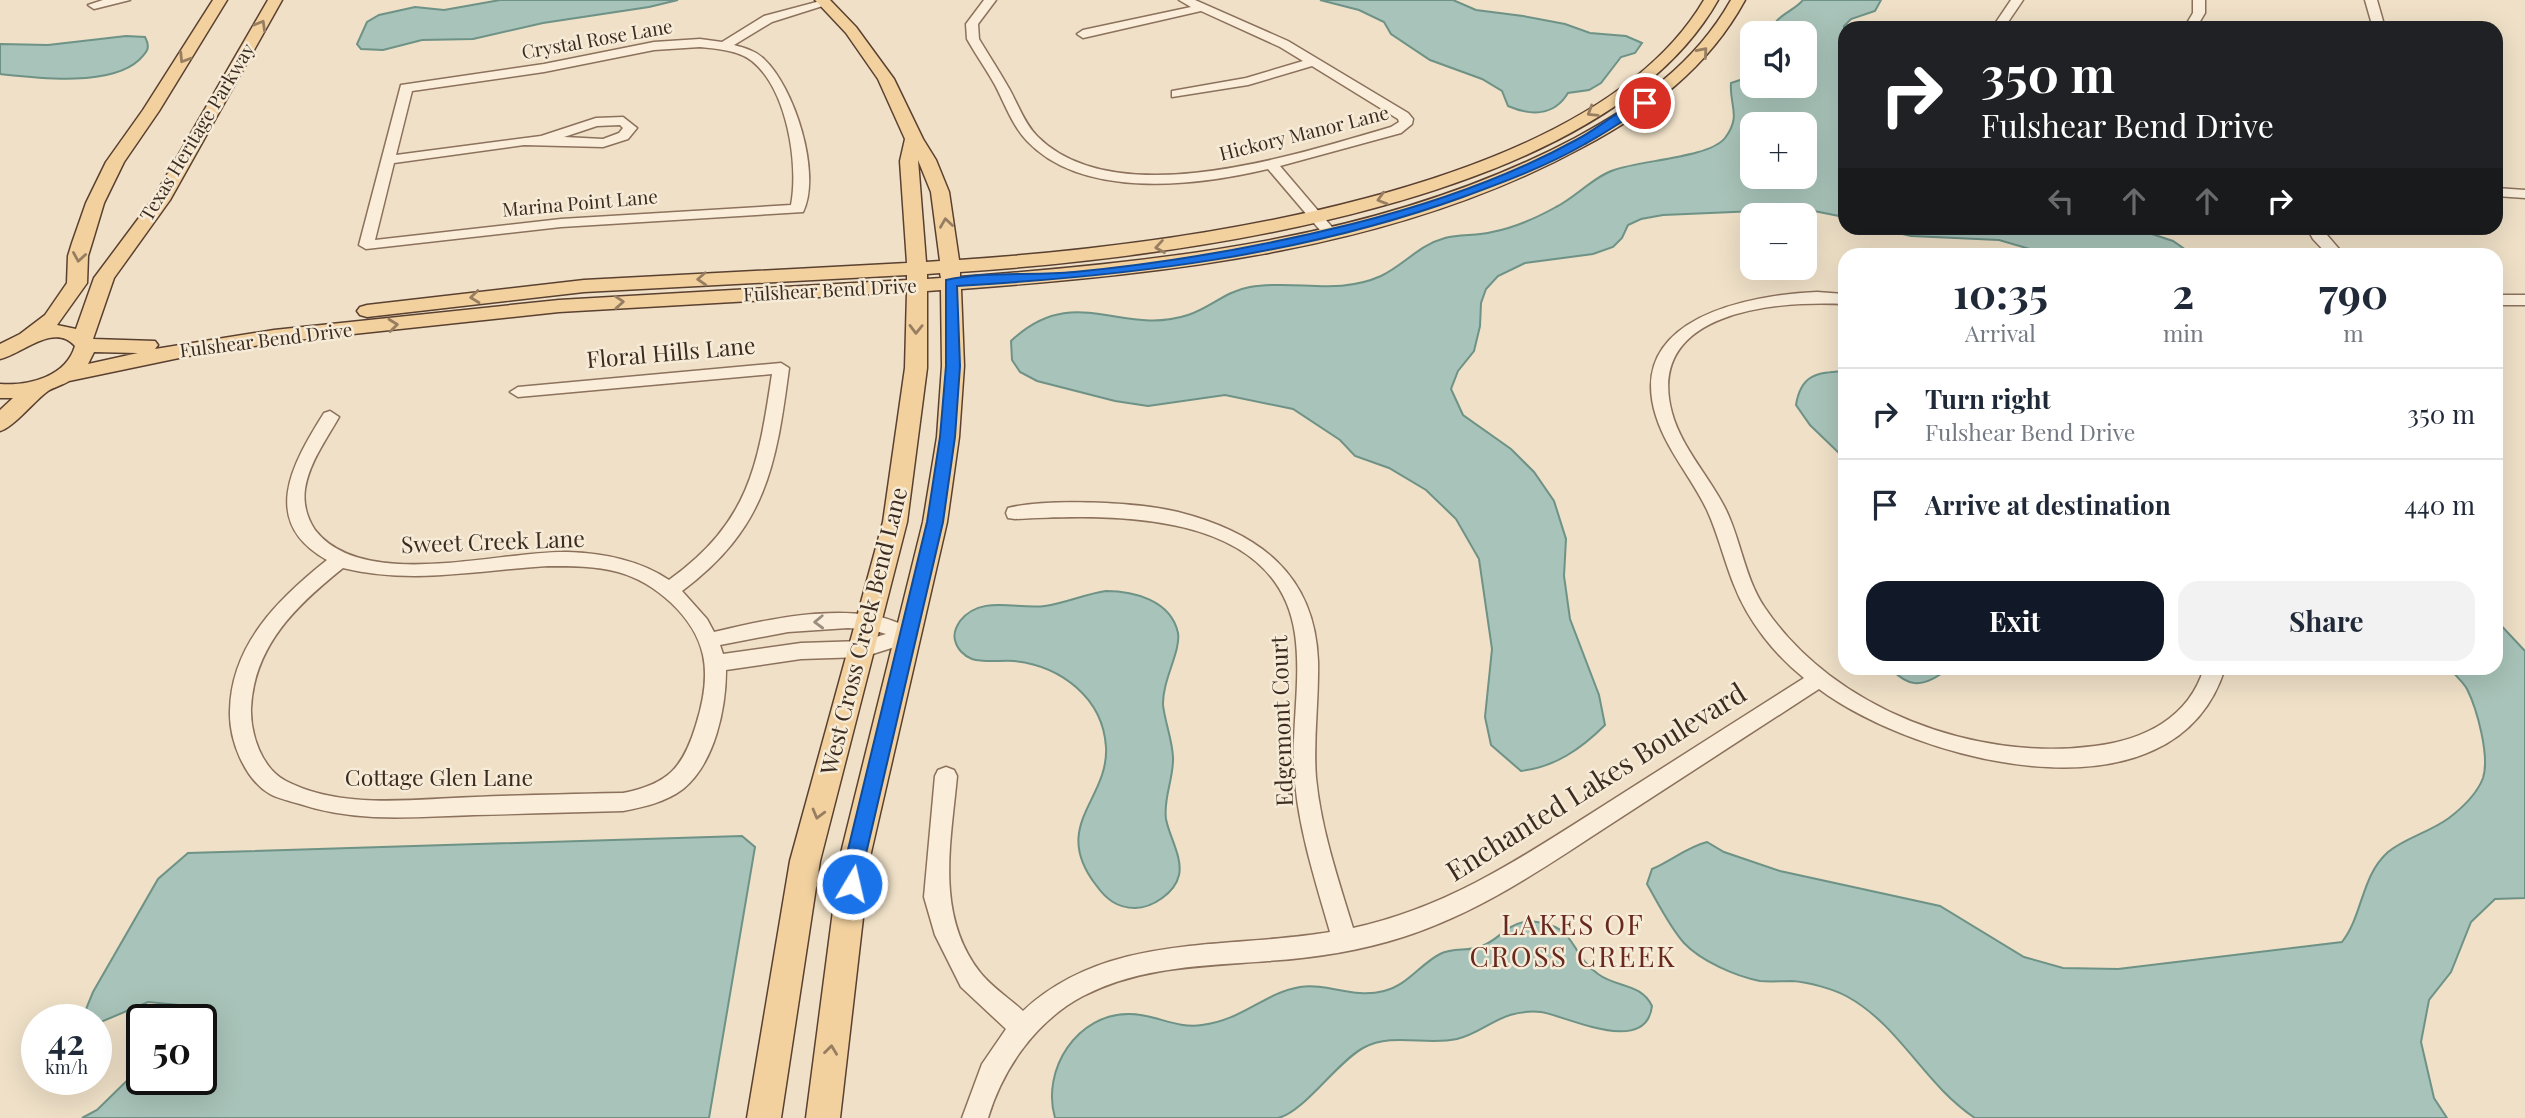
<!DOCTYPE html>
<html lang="en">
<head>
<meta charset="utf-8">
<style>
	body { margin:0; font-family:"Playfair Display",serif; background:#f2f2f3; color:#1f2937; height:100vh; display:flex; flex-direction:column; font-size:26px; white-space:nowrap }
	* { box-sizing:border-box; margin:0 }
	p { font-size:23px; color:#747a83 }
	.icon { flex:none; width:38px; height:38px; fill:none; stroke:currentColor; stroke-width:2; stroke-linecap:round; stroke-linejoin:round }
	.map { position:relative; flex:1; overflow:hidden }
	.details { position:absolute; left:1838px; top:248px; width:665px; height:427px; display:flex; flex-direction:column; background:#fff; border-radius:21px; box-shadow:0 7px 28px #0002 }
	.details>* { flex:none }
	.banner { position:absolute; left:1838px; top:21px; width:665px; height:214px; border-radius:21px; box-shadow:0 7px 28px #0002; background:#202124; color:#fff; overflow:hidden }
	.tools { position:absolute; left:1740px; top:21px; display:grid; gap:14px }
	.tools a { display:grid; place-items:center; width:77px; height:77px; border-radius:14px; background:#fff; box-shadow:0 7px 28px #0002; font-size:35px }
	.speed { position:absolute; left:21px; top:1004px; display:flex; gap:14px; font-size:35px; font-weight:700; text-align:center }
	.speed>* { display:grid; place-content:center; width:91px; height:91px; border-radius:50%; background:#fff; box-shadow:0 7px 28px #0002; line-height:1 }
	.speed small { font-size:18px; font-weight:400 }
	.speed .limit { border:4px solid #111; border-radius:10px; background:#fff; color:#111 }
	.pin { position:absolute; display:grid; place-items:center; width:60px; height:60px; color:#fff; margin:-30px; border:4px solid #fff; border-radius:50%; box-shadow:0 2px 7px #0007 }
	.me { position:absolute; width:77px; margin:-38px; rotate:9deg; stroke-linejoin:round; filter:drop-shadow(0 0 5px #0008) }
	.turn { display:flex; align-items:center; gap:24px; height:147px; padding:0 28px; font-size:32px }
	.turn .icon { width:91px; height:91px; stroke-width:2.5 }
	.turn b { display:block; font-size:49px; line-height:60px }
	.lanes { display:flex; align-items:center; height:66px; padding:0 28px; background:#0003; justify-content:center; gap:35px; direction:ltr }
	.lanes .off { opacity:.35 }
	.eta { display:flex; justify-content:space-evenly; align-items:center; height:119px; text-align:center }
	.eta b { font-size:42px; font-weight:700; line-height:49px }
	.button { display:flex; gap:14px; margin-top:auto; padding:14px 28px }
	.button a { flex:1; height:80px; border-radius:21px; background:#111827; color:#fff; font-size:28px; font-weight:700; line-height:80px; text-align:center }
	.button a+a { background:#f2f2f3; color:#1f2937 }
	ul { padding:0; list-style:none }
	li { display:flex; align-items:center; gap:21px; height:91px; padding:0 28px; border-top:2px solid #e0e1e3 }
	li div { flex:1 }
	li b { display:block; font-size:26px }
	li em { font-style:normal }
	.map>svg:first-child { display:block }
</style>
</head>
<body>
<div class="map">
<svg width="2525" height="1118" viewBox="0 0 2525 1118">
	<rect width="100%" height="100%" fill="#efe0c7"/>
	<g fill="#a8c3b9" stroke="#6e9286" stroke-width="2" fill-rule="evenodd">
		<polygon points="500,0 678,0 649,7 543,23 473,39 422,40 383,50 361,49 357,44 367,22 379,15 415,7 444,10"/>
		<path d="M1320 0H1453L1476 10 1523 16 1565 24 1590 33 1626 36 1642 43 1635 53 1621 57 1601 83 1589 90 1568 93C1554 116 1531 116 1508 106L1502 91 1482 79 1430 60 1391 34 1384 22 1359 10Z"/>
		<path d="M1803 0H1881L1875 11 1851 19 1844 26 1847 28H1844V217L1804 209 1663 215 1641 219 1628 225 1622 238 1613 247 1593 254 1525 263 1498 276 1486 289 1481 303 1480 326 1474 351 1458 371 1451 389 1463 415 1511 449 1534 472 1554 501 1566 539 1564 576 1570 619 1599 695 1605 725C1581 749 1555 767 1521 771L1491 745 1485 717 1492 649 1479 559 1456 519 1426 490 1389 468 1355 456 1340 440 1293 409 1225 395 1148 406 1115 401 1037 381 1020 372 1012 360 1011 341C1074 281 1121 337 1188 315 1210 308 1226 291 1250 287 1296 279 1336 296 1381 276 1404 265 1419 245 1445 238 1460 234 1477 236 1492 232 1513 228 1538 217 1556 207 1576 197 1593 177 1614 170 1641 160 1709 158 1725 138 1742 116 1729 105 1731 83L1752 76V86H1804V33H1771C1773 16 1793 12 1803 0ZM1752 124H1804V177H1752Z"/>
		<path d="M126 36 145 37C151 48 147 52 139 60 110 87 37 78 0 74V44L48 45Z"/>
		<polygon points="1877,228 2134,228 2173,241 2193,255 2050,255 1999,240 1911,236"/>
		<path d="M1844 371V458L1810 425 1796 405C1801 374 1817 373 1844 371Z"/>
		<path d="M1106 591C1133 591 1171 600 1178 633 1181 651 1162 681 1163 705 1165 722 1172 739 1173 757 1174 778 1163 798 1166 819 1169 836 1183 858 1179 875 1175 893 1152 908 1135 908 1117 908 1106 899 1096 885 1050 825 1109 800 1106 747 1103 698 1061 666 1014 661 1001 660 985 663 972 659 964 656 957 649 955 640 953 633 956 627 960 621 981 594 1017 610 1045 606 1066 603 1085 594 1106 591Z"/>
		<path d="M2496 620 2525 651V898L2495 899 2471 922 2451 972 2429 1000 2421 1042 2434 1098 2447 1118H1975C1925 1085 1900 1026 1848 997 1834 989 1808 982 1792 981 1781 981 1770 982 1760 981 1735 976 1701 961 1684 943 1669 926 1658 903 1647 884L1652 869C1671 861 1687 847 1707 842L1724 852 1780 871 1940 906 2024 957 2063 968 2118 969 2342 942C2363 915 2361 876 2388 852 2405 838 2430 832 2449 818 2462 808 2477 794 2483 778 2490 756 2477 709 2467 689 2463 682 2455 675 2450 669L2496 668Z"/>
		<path d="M1891 669H1941V674C1920 688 1908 686 1891 669Z"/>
		<polygon points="742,836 755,847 709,1118 82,1118 97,1110 142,1066 142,1080 201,1080 201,1020 174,1020 180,1005 148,1002 96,1024 96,1020 84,1014 93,992 158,879 188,853"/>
		<path d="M1527 921C1580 924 1566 951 1598 974 1617 988 1641 983 1652 1006 1646 1057 1567 1016 1541 1012 1531 1011 1520 1012 1510 1015 1491 1021 1476 1035 1457 1039 1426 1046 1393 1032 1363 1048 1336 1063 1304 1112 1278 1118 1258 1118 1234 1118 1214 1118 1161 1118 1108 1118 1055 1118 1041 1070 1077 1013 1130 1014 1155 1014 1176 1029 1202 1025 1243 1020 1264 993 1300 987 1329 983 1353 999 1384 991 1408 985 1419 965 1440 954 1454 947 1468 952 1482 946 1500 939 1504 926 1527 921Z"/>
	</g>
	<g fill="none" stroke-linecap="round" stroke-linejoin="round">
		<defs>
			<g id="minor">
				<polygon points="103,0 130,0 94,9 88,5"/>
				<path d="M824 0 832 3 772 22 734 45C745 48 756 51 764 59 794 87 822 173 803 212L561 227 366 249 359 245 401 85 544 64 654 42 700 39 722 42 764 16ZM700 47C718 49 738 50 752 61 787 89 799 164 791 205L561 219 375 240 394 163 524 145 603 147 628 139 637 128 623 117 596 118 541 136 396 155 412 91 544 72 654 50ZM620 125 623 128 619 133 603 139 564 137 597 126Z"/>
				<path d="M984 0H996L978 24 979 39C988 54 998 69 1007 85 1017 101 1023 122 1037 136 1115 215 1298 154 1391 127L1399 122 1398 119 1312 66 1248 85 1172 97V91L1246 78 1303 61 1280 47 1201 11 1083 38 1077 34 1083 30 1191 7 1179 0H1195L1288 41 1408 113 1413 119 1412 124 1401 133 1280 166 1337 233 1330 237 1325 236 1268 169C1196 186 1083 200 1027 141 1012 125 1005 104 995 85 986 69 976 55 967 39L966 24Z"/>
				<polygon points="2011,0 2023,0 2004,28 1992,28"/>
				<polygon points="2193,0 2205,0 2205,13 2196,28 2184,28 2193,13"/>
				<polygon points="2365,0 2377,0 2385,28 2373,28"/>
				<polygon points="2496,188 2525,190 2525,198 2496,196"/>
				<polygon points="2307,228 2321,228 2345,256 2329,256 2313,239"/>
				<path d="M1817 292 1844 294V304C1777 301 1644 310 1672 413 1682 449 1710 477 1726 510 1741 541 1745 579 1765 608 1834 710 1976 762 2095 746 2144 740 2189 718 2204 668H2225C2175 830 1917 762 1819 689 1750 734 1680 779 1611 824 1545 867 1479 913 1403 937 1360 951 1313 958 1268 961 1204 966 1141 966 1083 996 1036 1021 1003 1068 988 1118H962L982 1064 1006 1029 961 987 935 935 924 897 935 776 938 770 946 767 954 770 957 776C951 842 935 913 979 971 990 986 1009 998 1023 1011 1108 932 1225 950 1330 932 1316 883 1300 834 1295 783 1290 733 1302 683 1295 634 1277 508 1109 514 1015 519L1008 518 1006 513 1008 508C1047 498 1138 502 1178 512 1257 532 1315 573 1318 661 1319 700 1313 739 1316 778 1321 829 1338 879 1353 928 1450 907 1524 856 1606 804 1672 762 1738 720 1804 678 1774 654 1748 621 1734 585 1724 560 1718 534 1707 510 1692 478 1667 451 1656 416 1625 318 1748 295 1817 292Z"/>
				<rect x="2496" y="295" width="29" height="10"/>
				<path d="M781 363 789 368C776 467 766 528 682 591L707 619 714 632C764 620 819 608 870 615 887 617 902 625 917 630L920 635 917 640 863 657 801 659 726 670C726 708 715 763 683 789 666 802 644 807 623 811 573 812 524 814 474 815 415 817 357 823 300 804 290 801 279 799 270 794 244 779 229 739 230 711 231 645 278 599 327 560 259 522 292 464 324 413L330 411 339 417C326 440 309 463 305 489 303 504 307 518 315 530 363 592 499 551 567 552 603 553 639 560 669 580 749 522 758 467 772 374L518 397 510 392 518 387ZM548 566C571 566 596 566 618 572 655 582 695 617 703 655 708 678 703 703 696 725 683 768 668 784 623 793 574 794 524 795 475 797 415 799 342 810 286 781 262 769 250 734 251 708 254 645 297 605 343 568 412 585 479 570 548 566ZM848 628 873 630 886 634 863 641 801 643 723 654 720 645 788 632Z"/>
			</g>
			<path id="major" d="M213 0H227L159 111 124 162 104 203 92 243 88 256 87 283 57 325 76 329 94 278 153 199 268 0H282L170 200 114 278 93 339 155 341 158 345 155 349 274 330 559 300 907 280V275L584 292 367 317 360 315 357 311 360 307 367 305 584 280 907 263 900 161 905 139 878 79 846 33 815 0H830L856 27 894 79 923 139 936 160 949 192 959 260C1166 246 1589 196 1704 0H1718C1602 206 1175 257 960 272V277C1170 261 1386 238 1575 138 1638 104 1695 64 1731 0H1745C1708 68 1650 111 1583 147 1394 250 1172 273 961 289L964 366 959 437 947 522 870 857 840 1118H806L840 857 923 522 937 437 942 366 941 290 927 291V368L907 522 820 861 781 1118H747L790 861 883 522 905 368 907 292 559 312 297 340 203 353 69 381C63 385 54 387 48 391 35 400 13 428 0 431V410L13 398H0V384C29 386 66 377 75 346 54 322 22 354 0 359V344L20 334 45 315 67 283 68 256 72 243 86 203 106 162 143 110ZM918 160 931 192 940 261 926 262ZM940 273 941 278 927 279V274ZM94 352 138 353 88 364Z"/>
		</defs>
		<use href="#minor" stroke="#8c715c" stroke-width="3"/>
		<use href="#major" stroke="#5a4030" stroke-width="3"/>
		<use href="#minor" fill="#faeedb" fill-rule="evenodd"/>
		<use href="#major" fill="#f2d19f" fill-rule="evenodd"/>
	</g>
	<defs><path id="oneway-chevron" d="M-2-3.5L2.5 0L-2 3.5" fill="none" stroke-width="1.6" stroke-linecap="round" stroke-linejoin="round" transform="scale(1.75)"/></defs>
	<g stroke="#977e60">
		<use href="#oneway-chevron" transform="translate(261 25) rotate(-60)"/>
		<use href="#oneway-chevron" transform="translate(1703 52) rotate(-49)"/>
		<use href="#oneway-chevron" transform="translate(184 58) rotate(122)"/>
		<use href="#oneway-chevron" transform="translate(1592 112) rotate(148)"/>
		<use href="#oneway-chevron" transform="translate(1382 199) rotate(163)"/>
		<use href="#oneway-chevron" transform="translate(946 223) rotate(-98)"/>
		<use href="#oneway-chevron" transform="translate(1160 247) rotate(171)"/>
		<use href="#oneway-chevron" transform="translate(79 257) rotate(99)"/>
		<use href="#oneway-chevron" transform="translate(702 279) rotate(177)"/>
		<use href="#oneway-chevron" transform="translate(475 297) rotate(174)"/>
		<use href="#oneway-chevron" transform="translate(619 302) rotate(-4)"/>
		<use href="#oneway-chevron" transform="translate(393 325) rotate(-6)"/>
		<use href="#oneway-chevron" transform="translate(916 329) rotate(91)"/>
		<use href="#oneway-chevron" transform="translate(818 814) rotate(105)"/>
		<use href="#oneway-chevron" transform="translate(831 1050) rotate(-83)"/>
	</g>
	<use stroke="#9b8c7e" href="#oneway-chevron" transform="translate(819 622) rotate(178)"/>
	<path fill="#1a73e8" stroke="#114b97" stroke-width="2" d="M1645 100 1648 101V105C1627 118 1607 132 1585 144 1547 166 1504 182 1463 197 1300 256 1129 276 957 286L960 366 955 437 943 522 865 858 859 890 852 892 845 890 842 884 846 858 927 522 940 437 946 366V280C987 271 1032 276 1074 272 1168 263 1260 247 1352 224 1428 205 1507 178 1576 140 1599 128 1620 108 1645 100Z"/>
	<g text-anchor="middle" stroke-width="5" stroke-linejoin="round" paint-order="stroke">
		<g font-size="19" fill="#3c2b20" stroke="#f6ebd7">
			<text transform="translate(597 39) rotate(-10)" y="7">Crystal Rose Lane</text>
			<text transform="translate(197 132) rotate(-59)" y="7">Texas Heritage Parkway</text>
			<text transform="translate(1304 133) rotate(-14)" y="7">Hickory Manor Lane</text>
			<text transform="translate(580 203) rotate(-5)" y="7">Marina Point Lane</text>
			<text transform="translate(830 290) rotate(-3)" y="7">Fulshear Bend Drive</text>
			<text transform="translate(266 340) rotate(-7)" y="7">Fulshear Bend Drive</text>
		</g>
		<g font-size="23" fill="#3c2b20" stroke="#f6ebd7">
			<text transform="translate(671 353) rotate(-5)" y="8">Floral Hills Lane</text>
			<text transform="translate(493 542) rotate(-2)" y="8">Sweet Creek Lane</text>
			<text transform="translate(864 631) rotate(-76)" y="8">West Cross Creek Bend Lane</text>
			<text transform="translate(1282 721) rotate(-92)" y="8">Edgemont Court</text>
			<text x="439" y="786">Cottage Glen Lane</text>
		</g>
		<g font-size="28" fill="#3c2b20" stroke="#f6ebd7">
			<text transform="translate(1596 782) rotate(-32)" y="10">Enchanted Lakes Boulevard</text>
		</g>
		<g font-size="28" letter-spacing="2" fill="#69281e" stroke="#f6ebd7">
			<text x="1573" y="935">LAKES OF<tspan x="1573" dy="32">CROSS CREEK</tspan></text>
		</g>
	</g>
</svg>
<div class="tools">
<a><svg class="icon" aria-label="sound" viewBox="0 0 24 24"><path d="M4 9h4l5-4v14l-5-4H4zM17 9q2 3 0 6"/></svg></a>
<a>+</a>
<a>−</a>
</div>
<div class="speed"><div>42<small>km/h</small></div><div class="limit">50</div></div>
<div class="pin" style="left:1645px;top:103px;background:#d93025"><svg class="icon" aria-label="arrive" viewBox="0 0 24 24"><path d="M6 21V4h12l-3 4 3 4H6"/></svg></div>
<svg class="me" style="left:852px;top:884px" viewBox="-20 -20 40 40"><circle r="17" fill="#1a73e8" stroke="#fff" stroke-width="3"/><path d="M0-11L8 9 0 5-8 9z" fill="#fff"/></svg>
<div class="banner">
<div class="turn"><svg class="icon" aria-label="right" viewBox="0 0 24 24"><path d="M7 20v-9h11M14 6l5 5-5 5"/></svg><div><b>350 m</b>Fulshear Bend Drive</div></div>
<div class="lanes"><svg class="icon off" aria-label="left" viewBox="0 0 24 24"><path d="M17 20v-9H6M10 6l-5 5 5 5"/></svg><svg class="icon off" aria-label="ahead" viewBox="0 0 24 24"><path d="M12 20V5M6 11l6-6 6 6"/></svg><svg class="icon off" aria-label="ahead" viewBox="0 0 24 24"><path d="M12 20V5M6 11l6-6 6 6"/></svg><svg class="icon" aria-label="right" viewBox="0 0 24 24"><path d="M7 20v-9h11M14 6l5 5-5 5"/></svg></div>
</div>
<section class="details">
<div class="eta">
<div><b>10:35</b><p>Arrival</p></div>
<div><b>2</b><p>min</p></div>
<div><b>790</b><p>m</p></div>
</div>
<ul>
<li><svg class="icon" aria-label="right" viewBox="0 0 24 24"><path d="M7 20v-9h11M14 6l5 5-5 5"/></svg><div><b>Turn right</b><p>Fulshear Bend Drive</p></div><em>350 m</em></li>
<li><svg class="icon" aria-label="arrive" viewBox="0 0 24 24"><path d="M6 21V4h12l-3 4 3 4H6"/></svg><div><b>Arrive at destination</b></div><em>440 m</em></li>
</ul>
<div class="button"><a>Exit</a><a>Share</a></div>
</section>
</div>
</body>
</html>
